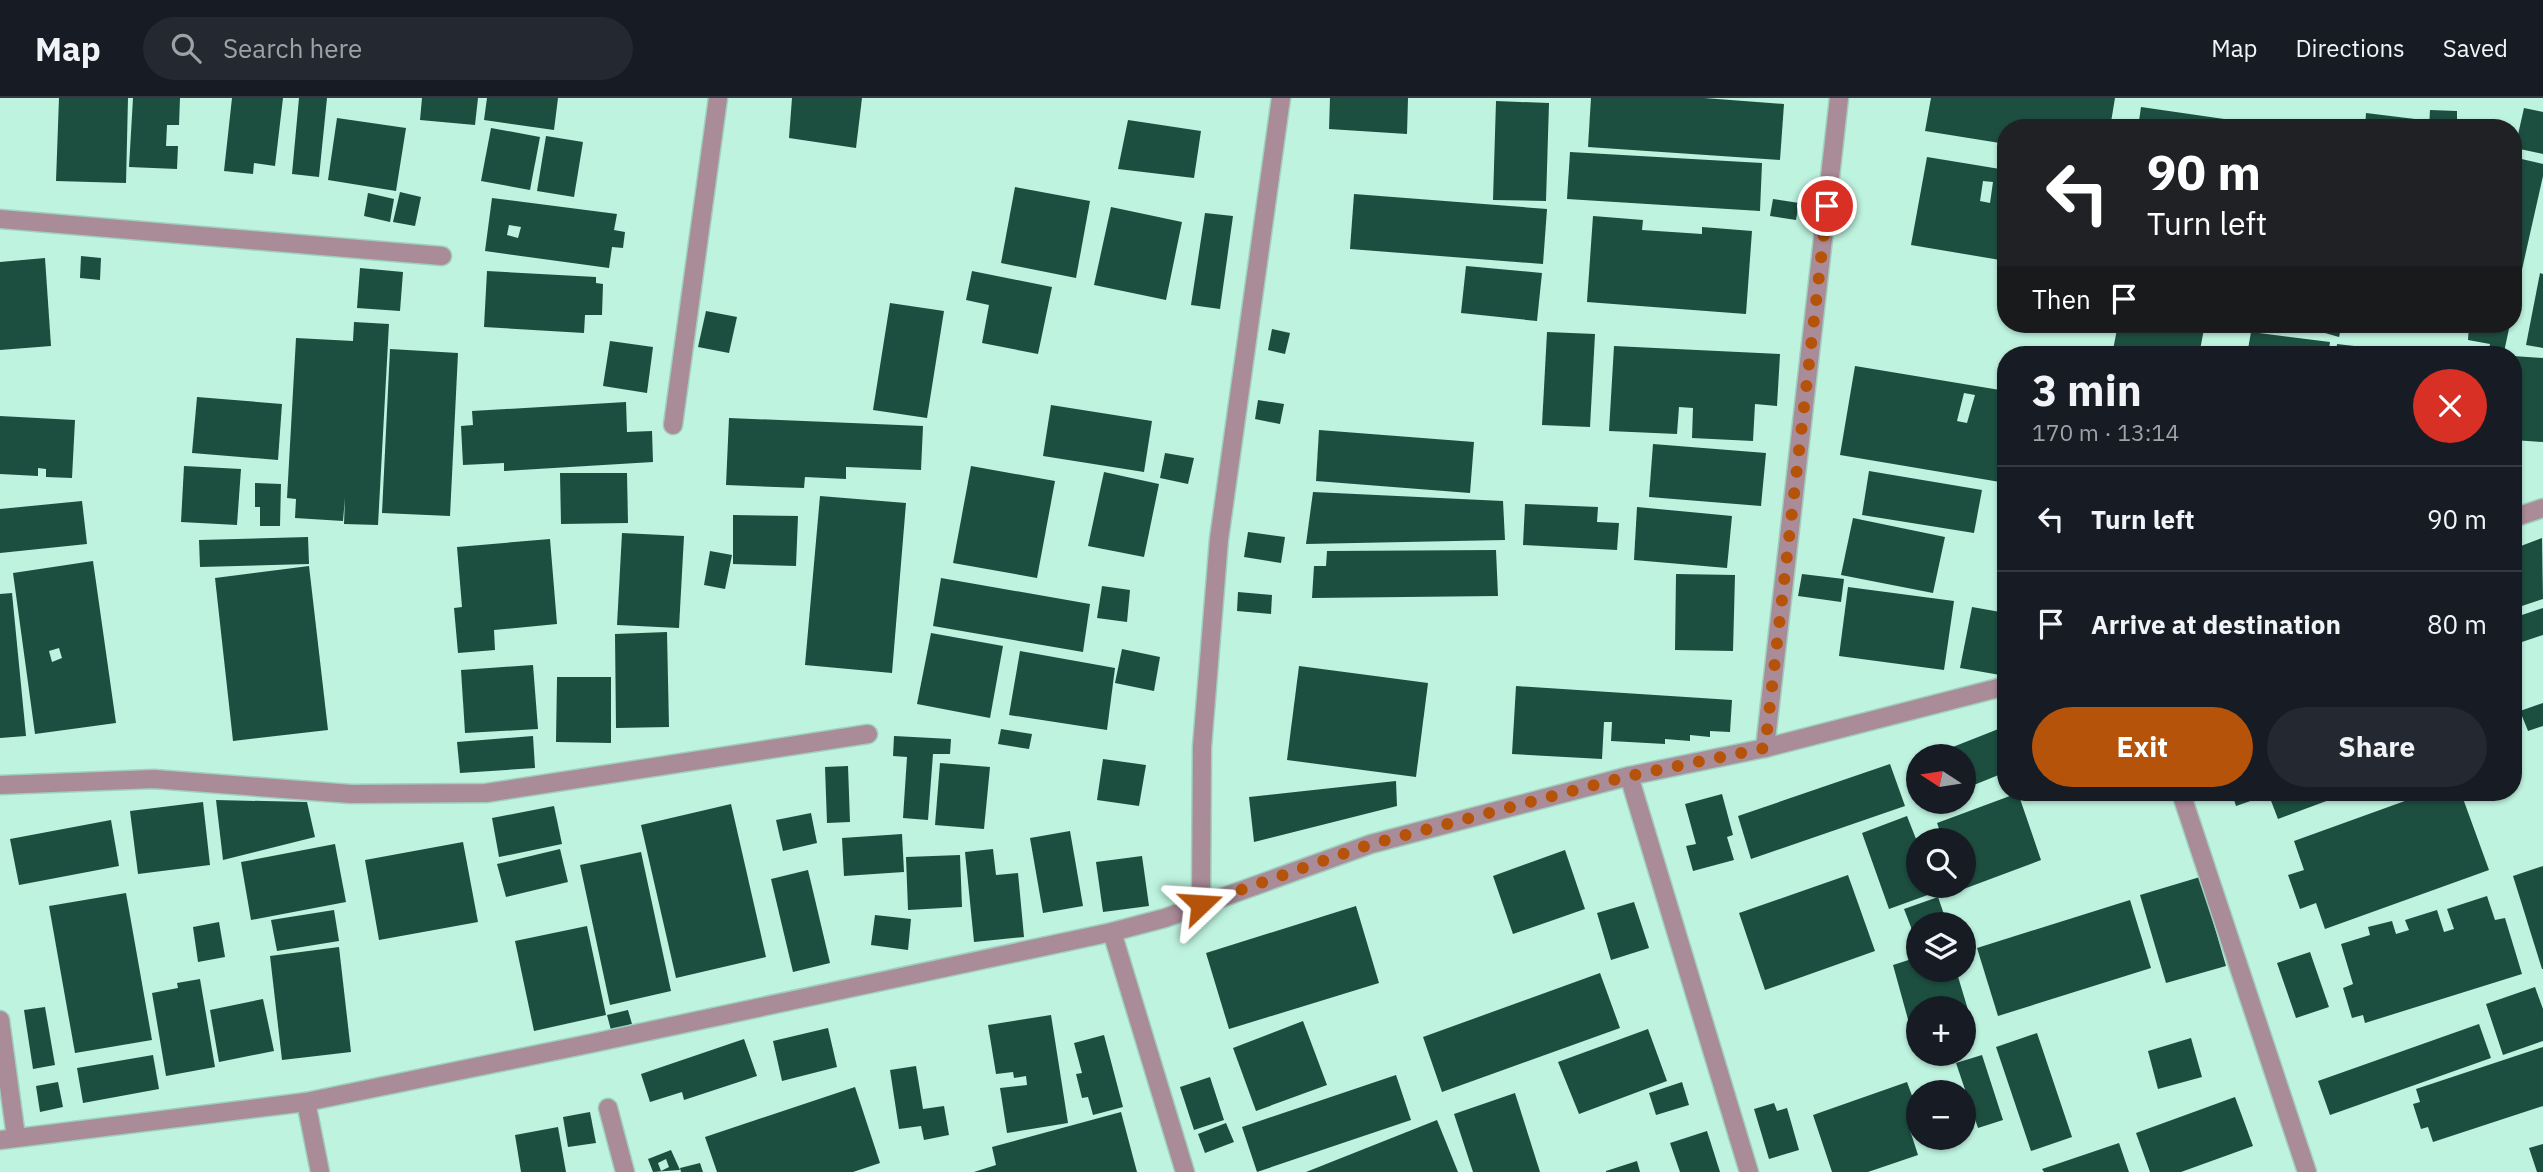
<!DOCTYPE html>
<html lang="en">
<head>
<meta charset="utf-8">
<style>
	body { margin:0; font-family:"IBM Plex Sans",sans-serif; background:#242831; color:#f1f3f6; height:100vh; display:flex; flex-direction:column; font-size:26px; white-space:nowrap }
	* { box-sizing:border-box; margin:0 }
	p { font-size:23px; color:#9ea1a6 }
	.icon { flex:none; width:38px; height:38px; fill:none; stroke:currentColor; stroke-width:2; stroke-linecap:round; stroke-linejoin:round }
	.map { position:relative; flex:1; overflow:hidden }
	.side { position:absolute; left:1997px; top:248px; width:525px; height:455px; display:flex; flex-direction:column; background:#171b24; border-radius:28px; box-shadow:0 2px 5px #0004 }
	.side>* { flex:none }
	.hud { position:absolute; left:1997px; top:21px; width:525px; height:214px; border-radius:28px; box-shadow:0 2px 5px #0004; background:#202124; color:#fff; overflow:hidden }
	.needle { width:46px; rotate:282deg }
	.controls { position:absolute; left:1906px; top:646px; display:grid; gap:14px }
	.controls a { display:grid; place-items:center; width:70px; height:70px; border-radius:50%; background:#171b24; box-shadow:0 2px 5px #0004; font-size:35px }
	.pin { position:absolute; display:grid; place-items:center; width:60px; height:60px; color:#fff; margin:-30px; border:4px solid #fff; border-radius:50%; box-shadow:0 2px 7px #0007 }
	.me { position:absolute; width:77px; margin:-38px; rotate:70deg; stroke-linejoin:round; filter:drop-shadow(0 0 5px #0008) }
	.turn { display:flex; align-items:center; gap:24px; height:147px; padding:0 35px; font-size:32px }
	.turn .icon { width:91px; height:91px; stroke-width:2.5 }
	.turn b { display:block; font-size:49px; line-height:60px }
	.then { display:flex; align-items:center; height:66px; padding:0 35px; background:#0003; gap:14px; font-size:26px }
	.round { display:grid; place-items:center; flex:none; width:74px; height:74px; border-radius:37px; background:#242831 }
	.headline { display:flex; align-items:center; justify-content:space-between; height:119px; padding:0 35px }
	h1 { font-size:42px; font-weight:700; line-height:52px }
	.primary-button { display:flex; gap:14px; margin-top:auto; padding:14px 35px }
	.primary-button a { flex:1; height:80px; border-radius:42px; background:#b45309; color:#fff; font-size:28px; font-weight:700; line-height:80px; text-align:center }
	.primary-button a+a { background:#242831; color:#f1f3f6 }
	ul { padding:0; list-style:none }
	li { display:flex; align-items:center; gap:21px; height:105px; padding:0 35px; border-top:2px solid #363941 }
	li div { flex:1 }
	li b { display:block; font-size:26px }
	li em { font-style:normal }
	header { display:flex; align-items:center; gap:42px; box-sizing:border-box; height:98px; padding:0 35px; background:#171b24; border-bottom:2px solid #363941 }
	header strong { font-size:33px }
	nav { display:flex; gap:38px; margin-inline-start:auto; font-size:24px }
	.search { width:490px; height:63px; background:#242831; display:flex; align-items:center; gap:18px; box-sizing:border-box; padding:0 24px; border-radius:38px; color:#9ea1a6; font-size:26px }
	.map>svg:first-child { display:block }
</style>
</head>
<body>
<header>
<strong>Map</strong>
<div class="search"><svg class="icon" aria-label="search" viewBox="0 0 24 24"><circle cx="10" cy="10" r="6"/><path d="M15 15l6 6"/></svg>Search here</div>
<nav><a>Map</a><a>Directions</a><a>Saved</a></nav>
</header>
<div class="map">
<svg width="2543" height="1074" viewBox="0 0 2543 1074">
	<rect width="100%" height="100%" fill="#bef3df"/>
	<g fill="#1d4f40" fill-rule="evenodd">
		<polygon points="59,0 128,0 126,85 56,83"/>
		<polygon points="133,0 180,0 179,27 167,27 166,48 178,48 177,71 129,69"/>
		<polygon points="232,0 283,0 275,68 254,65 253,76 224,73"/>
		<polygon points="299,0 327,0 319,79 292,76"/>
		<polygon points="422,0 478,0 475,27 420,22"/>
		<polygon points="487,0 558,0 554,32 484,22"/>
		<polygon points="792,0 862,0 856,50 789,40"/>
		<polygon points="1330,0 1408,0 1407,36 1329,31"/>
		<polygon points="1591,0 1704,0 1784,6 1780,62 1588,49"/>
		<polygon points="1931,0 2115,0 2110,30 2034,30 2034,28 2019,25 2018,30 2006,30 2006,46 1925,33"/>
		<polygon points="1496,3 1549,5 1546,103 1493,102"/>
		<polygon points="2141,9 2231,22 2230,30 2138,30"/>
		<polygon points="2524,10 2543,14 2543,56 2515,50"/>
		<polygon points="2430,12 2457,13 2457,30 2429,30"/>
		<polygon points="2366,15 2423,22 2422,30 2365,30"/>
		<polygon points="337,20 406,30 396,93 328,82"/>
		<polygon points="1128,22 1201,33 1194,80 1118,71"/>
		<polygon points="2247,23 2283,28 2283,30 2246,30"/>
		<polygon points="491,30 540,39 530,92 481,83"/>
		<polygon points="546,38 583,44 574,99 537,93"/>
		<polygon points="1570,54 1762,65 1760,113 1567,101"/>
		<path d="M1927 59 2006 72V163L1911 147ZM1983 83 1993 84 1990 105 1980 103Z"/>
		<polygon points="2513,59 2543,66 2543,78 2514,207"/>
		<polygon points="1015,89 1090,103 1076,180 1001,165"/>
		<polygon points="400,94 421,99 415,128 393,124"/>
		<polygon points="368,95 394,101 390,124 364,118"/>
		<polygon points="1354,96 1547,111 1543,166 1350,151"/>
		<path d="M492 100 617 116 614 132 625 134 623 150 612 149 609 170 485 153ZM509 127 521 129 518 140 507 137Z"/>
		<polygon points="1773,101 1799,105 1796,122 1770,118"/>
		<polygon points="1111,109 1182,124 1166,202 1094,187"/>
		<polygon points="1205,115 1233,118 1220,211 1191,207"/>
		<polygon points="1593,118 1643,122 1642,132 1702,136 1702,129 1752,133 1746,216 1587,204"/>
		<polygon points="81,158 101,160 100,182 80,180"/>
		<polygon points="45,160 51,248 0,252 0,164"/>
		<polygon points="1466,168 1542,175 1537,223 1461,215"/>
		<polygon points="360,170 403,174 400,213 357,210"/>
		<polygon points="487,173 596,179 596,185 603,186 602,217 585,217 584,235 484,229"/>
		<polygon points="972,173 1052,189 1038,256 982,245 989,207 966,202"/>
		<polygon points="2540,175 2543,176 2543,250 2526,247"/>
		<polygon points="890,205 944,213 927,320 873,312"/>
		<polygon points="706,213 737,219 729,255 698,249"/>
		<polygon points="354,224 389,226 378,427 344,426 345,400 343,423 295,420 296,401 287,400 296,240 353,243"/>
		<polygon points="2118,226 2148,231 2149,226 2205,226 2199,257 2112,257"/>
		<polygon points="2312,226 2342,226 2339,239 2311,231"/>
		<polygon points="2469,226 2510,226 2504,254 2489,250 2490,246 2468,242"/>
		<polygon points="1272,231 1290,235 1285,256 1268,252"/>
		<polygon points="1547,234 1595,236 1590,329 1542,327"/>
		<polygon points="2251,234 2330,244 2328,257 2247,257"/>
		<polygon points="610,243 653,249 647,295 603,288"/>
		<polygon points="2337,246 2363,249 2362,257 2336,257"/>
		<polygon points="1614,248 1780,256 1777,308 1755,306 1753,343 1692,340 1693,310 1679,309 1677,336 1609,333"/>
		<polygon points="390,251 458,255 450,418 382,415"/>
		<polygon points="2386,252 2446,255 2446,257 2386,257"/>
		<polygon points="2513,258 2543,260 2543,344 2513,342"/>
		<path d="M1855 268 2006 293V385L1840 357ZM1964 295 1975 297 1967 325 1957 323Z"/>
		<polygon points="197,299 282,306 278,362 192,355"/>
		<polygon points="1258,302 1284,306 1280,326 1255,321"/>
		<polygon points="626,304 627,334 652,333 653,364 504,373 504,365 463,367 461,328 473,327 472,313"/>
		<polygon points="1051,307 1152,323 1144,374 1043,358"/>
		<polygon points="0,318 75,322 72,380 46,379 46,371 38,370 38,378 0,376"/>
		<polygon points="729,320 923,328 921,372 846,369 846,381 805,379 804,390 726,387"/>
		<polygon points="1319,332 1474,344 1470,395 1316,383"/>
		<polygon points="1653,346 1766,355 1761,408 1649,399"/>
		<polygon points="1165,355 1194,360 1188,386 1160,380"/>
		<polygon points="184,368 241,371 237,427 181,424"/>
		<polygon points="971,368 1055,383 1037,480 953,465"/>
		<polygon points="1869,373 1982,392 1974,435 1862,417"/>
		<polygon points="1104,374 1159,386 1144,459 1088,448"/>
		<polygon points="560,375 627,375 628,425 561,426"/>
		<polygon points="255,385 281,386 280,428 260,428 260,409 255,409"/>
		<polygon points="1313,394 1503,403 1505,442 1306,446"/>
		<polygon points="820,398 906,405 892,575 805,567"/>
		<polygon points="82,403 87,446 0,455 0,411"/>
		<polygon points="1525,406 1598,409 1597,424 1619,425 1617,452 1523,447"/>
		<polygon points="1637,409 1732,418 1727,470 1634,462"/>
		<polygon points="733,417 798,418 796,468 733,466"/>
		<polygon points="1853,420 1945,439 1933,495 1841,477"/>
		<polygon points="1248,434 1285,439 1281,465 1244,459"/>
		<polygon points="622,435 684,438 679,530 617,527"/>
		<polygon points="308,439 309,466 200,469 199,442"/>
		<polygon points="2542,440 2543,501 2513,511 2513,451"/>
		<polygon points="550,441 557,526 494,532 495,552 458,555 454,510 462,509 457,449"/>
		<polygon points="1496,452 1498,498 1312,500 1314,468 1326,468 1327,453"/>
		<polygon points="710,453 732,457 725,491 704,487"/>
		<path d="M93 463 116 625 35 636 13 475ZM59 550 62 560 52 564 49 553Z"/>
		<polygon points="309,468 328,632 233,643 215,480"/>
		<polygon points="1676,476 1735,477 1733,553 1675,552"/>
		<polygon points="1802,476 1844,481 1841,504 1798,498"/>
		<polygon points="941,480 1090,506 1083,554 933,528"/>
		<polygon points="1102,488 1130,492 1127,524 1097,520"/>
		<polygon points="1848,489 1954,503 1944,572 1839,558"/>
		<polygon points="1238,494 1272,497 1271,516 1237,513"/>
		<polygon points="12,495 26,638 0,640 0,496"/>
		<polygon points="1972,509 2006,515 2006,578 1960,570"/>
		<polygon points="2543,510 2543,537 2513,547 2513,520"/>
		<polygon points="667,534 669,629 616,630 615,536"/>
		<polygon points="931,535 1003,548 990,620 917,606"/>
		<polygon points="1122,551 1160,559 1154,593 1115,585"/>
		<polygon points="1020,553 1115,570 1107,632 1009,617"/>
		<polygon points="533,567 538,631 465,635 461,572"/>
		<polygon points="1299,568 1428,585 1416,679 1287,662"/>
		<polygon points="557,579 611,579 611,645 556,644"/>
		<polygon points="1516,588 1732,602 1730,634 1710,633 1710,639 1690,637 1690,643 1665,641 1665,646 1611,643 1612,624 1604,624 1602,661 1512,656"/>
		<polygon points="2543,605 2543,628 2528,633 2520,613"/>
		<polygon points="2006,628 2006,674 1964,691 1964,658 1930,658"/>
		<polygon points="1001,631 1032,636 1029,651 998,646"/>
		<polygon points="533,638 535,670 460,675 457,644"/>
		<polygon points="894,638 951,641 950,656 933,656 928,722 903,720 907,659 893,658"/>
		<polygon points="1103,661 1146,667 1139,708 1097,702"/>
		<polygon points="940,665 990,669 984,731 935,727"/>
		<polygon points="1890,666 1905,708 1751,761 1738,718"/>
		<polygon points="848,668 850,724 827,725 825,669"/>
		<polygon points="1396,683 1397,708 1254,744 1249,699"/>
		<polygon points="2018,695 2041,762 1961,792 1960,788 1964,788 1964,742 1943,742 1937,725"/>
		<polygon points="2232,695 2264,695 2265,698 2236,708"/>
		<polygon points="2268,695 2348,695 2278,721"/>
		<polygon points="2427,695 2461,695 2489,772 2325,831 2316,805 2300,811 2288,777 2304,772 2294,743"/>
		<polygon points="1722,696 1733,737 1727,739 1734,762 1693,773 1686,748 1696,746 1685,706"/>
		<polygon points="216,702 307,704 315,739 223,762"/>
		<polygon points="203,704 210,767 138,776 130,713"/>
		<polygon points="731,706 766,859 676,880 641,727"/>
		<polygon points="554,708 562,746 499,759 492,720"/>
		<polygon points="811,715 817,745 783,753 776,722"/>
		<polygon points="1907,718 1918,746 1918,788 1933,788 1936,794 1889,811 1862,735"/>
		<polygon points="111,722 119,768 19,787 10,741"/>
		<polygon points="1070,733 1083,808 1043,815 1030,740"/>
		<polygon points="902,736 904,774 844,778 842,740"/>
		<polygon points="463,744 478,824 379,842 365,762"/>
		<polygon points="335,746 346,804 251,822 241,764"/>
		<polygon points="560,751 568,784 506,799 497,766"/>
		<polygon points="993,751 996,777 1018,775 1024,839 974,844 965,754"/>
		<polygon points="1565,752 1585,811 1513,836 1493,778"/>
		<polygon points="641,754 671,893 610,907 580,767"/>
		<polygon points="960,757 962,809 908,812 906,759"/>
		<polygon points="1142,758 1149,808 1103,814 1096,764"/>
		<polygon points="2543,768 2543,871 2542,871 2513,778"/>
		<polygon points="808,772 830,865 793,874 771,781"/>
		<polygon points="1848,777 1875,853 1765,892 1739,815"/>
		<polygon points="2200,779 2226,868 2166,885 2140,797"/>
		<polygon points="126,795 152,942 75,955 49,808"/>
		<polygon points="2487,798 2495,822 2505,820 2522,876 2365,925 2363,917 2352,920 2343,890 2353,886 2341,846 2370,837 2368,829 2392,823 2396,836 2409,832 2405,822 2437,812 2444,834 2454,831 2447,811"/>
		<polygon points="1938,799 1947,825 1918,826 1918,835 1914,837 1904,811"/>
		<polygon points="2130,802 2151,870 1998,918 1977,850"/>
		<polygon points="1634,804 1649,850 1611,862 1597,815"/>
		<polygon points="1356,808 1379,885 1229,931 1206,855"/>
		<polygon points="334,812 339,843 277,853 271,822"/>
		<polygon points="875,817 911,821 908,852 871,847"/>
		<polygon points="219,824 225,859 198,864 193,829"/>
		<polygon points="587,828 606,917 534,933 515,843"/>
		<polygon points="339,849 351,954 282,962 270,858"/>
		<polygon points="2310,854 2329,909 2296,920 2277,865"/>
		<polygon points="1918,859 1918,872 1956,872 1969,915 1964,916 1964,910 1918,910 1917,954 1893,867"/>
		<polygon points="1600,875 1620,930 1442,994 1423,939"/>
		<polygon points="200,881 215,969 166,978 152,895 178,890 177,885"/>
		<polygon points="2535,889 2543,911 2543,943 2503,957 2486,906"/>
		<polygon points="263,901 274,953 219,964 210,912"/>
		<polygon points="45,909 55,967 33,971 24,912"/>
		<polygon points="628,912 632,926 611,932 607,917"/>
		<polygon points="1051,917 1068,1025 1007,1035 1000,990 1027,987 1026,978 1014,980 1013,974 996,976 988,927"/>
		<polygon points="1303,923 1327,987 1256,1013 1233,950"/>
		<polygon points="2479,926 2491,960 2330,1017 2318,983"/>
		<polygon points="828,930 837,969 782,983 773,943"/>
		<polygon points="1648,931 1667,983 1579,1016 1558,964"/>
		<polygon points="2037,935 2072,1039 2031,1053 1996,949"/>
		<polygon points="1104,937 1123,1009 1093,1017 1088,999 1082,1000 1076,976 1082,975 1074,945"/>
		<polygon points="2191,940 2202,979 2158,991 2148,953"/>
		<polygon points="744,941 757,978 684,1002 682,994 650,1004 641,976"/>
		<polygon points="2543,949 2543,1008 2433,1044 2428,1029 2421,1031 2413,1006 2420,1004 2416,991"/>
		<polygon points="153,957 159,991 83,1005 77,970"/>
		<polygon points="1982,957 2003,1022 1978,1030 1956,965"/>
		<polygon points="916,968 923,1011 944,1008 949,1037 924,1042 921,1028 899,1031 890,972"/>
		<polygon points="1396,977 1411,1022 1257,1074 1242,1029"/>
		<polygon points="1210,979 1224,1022 1194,1032 1180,989"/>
		<polygon points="58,984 63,1009 40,1014 36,988"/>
		<polygon points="1682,984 1689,1007 1656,1017 1649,995"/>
		<polygon points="1907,984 1918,1014 1918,1029 1910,1032 1918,1057 1868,1074 1832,1074 1813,1017"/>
		<polygon points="855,989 880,1065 853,1074 717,1074 705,1039"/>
		<polygon points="1515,995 1540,1074 1473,1074 1454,1016"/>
		<polygon points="2235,999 2253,1048 2181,1074 2150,1074 2136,1035"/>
		<polygon points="1774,1005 1777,1013 1787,1010 1799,1052 1769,1061 1754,1011"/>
		<polygon points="590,1014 596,1045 568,1049 563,1019"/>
		<polygon points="1121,1014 1137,1074 974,1074 996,1067 992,1049"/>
		<polygon points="1437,1022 1458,1074 1306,1074"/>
		<polygon points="1226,1025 1234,1044 1205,1055 1198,1036"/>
		<polygon points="558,1029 566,1074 521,1074 515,1037"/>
		<polygon points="1707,1033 1720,1074 1680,1074 1670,1045"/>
		<polygon points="2119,1045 2129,1074 2044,1074 2042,1071"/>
		<polygon points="2543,1046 2543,1074 2537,1074 2529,1050"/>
		<path d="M671 1052 680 1072 653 1074 648 1061ZM666 1061 669 1069 661 1073 658 1065Z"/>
		<polygon points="1637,1063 1640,1074 1606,1074 1606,1073"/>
		<polygon points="700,1065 703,1074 681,1074 680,1070"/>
	</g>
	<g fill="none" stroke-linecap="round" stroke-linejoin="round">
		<defs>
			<g id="street">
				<polyline points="0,121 442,158"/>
				<polyline points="673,327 718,0"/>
				<polyline points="2513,420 2543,410"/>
				<polyline points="1765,650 1839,0"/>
				<polyline points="1629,678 1749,1074"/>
				<polyline points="0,687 154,681 351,696 486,695 868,636"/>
				<polyline points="2181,695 2307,1074"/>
				<polyline points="1201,806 1202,649 1219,441 1281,0"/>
				<polyline points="1112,834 1185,1074"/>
				<polyline points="0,922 16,1039"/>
				<polyline points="306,1004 320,1074"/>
				<polyline points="608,1010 625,1074"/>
				<polyline points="0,1042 306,1004 593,945 1112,834 1165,820 1371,746 1629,678 1765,650 2006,588"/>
			</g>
		</defs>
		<use href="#street" stroke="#a0cfbe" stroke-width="21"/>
		<use href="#street" stroke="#aa8b98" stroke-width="18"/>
	</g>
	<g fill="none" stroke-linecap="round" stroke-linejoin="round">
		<polyline stroke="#b45309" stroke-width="12" stroke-dasharray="0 21.6" points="1201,806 1371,746 1629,678 1765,650 1827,108"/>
	</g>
</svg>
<div class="controls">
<a><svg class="needle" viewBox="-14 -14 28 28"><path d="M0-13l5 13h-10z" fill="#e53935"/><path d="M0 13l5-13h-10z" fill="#9ea1a6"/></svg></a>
<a><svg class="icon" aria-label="search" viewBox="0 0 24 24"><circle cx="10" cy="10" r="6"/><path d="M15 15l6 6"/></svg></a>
<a><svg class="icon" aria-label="layers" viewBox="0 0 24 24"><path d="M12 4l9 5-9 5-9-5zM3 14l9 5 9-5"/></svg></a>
<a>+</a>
<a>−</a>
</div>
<div class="pin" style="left:1827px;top:108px;background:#d93025"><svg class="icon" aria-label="arrive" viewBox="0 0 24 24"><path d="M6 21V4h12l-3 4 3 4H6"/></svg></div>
<svg class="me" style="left:1201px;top:806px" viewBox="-20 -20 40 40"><path d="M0-17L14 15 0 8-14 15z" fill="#b45309" stroke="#fff" stroke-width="4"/></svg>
<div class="hud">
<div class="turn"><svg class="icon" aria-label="left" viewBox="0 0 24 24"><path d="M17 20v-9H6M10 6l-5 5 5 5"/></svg><div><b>90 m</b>Turn left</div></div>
<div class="then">Then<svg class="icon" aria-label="arrive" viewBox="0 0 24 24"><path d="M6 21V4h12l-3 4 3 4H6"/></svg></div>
</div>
<section class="side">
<div class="headline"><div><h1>3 min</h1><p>170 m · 13:14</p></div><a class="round" style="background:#d93025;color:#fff"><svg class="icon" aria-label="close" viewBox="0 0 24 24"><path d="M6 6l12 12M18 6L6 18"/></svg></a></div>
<ul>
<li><svg class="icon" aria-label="left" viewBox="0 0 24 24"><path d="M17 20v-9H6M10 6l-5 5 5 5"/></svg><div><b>Turn left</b></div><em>90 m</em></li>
<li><svg class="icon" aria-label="arrive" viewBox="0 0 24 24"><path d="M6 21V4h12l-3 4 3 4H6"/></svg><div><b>Arrive at destination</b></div><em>80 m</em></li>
</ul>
<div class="primary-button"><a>Exit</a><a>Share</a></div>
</section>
</div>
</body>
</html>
